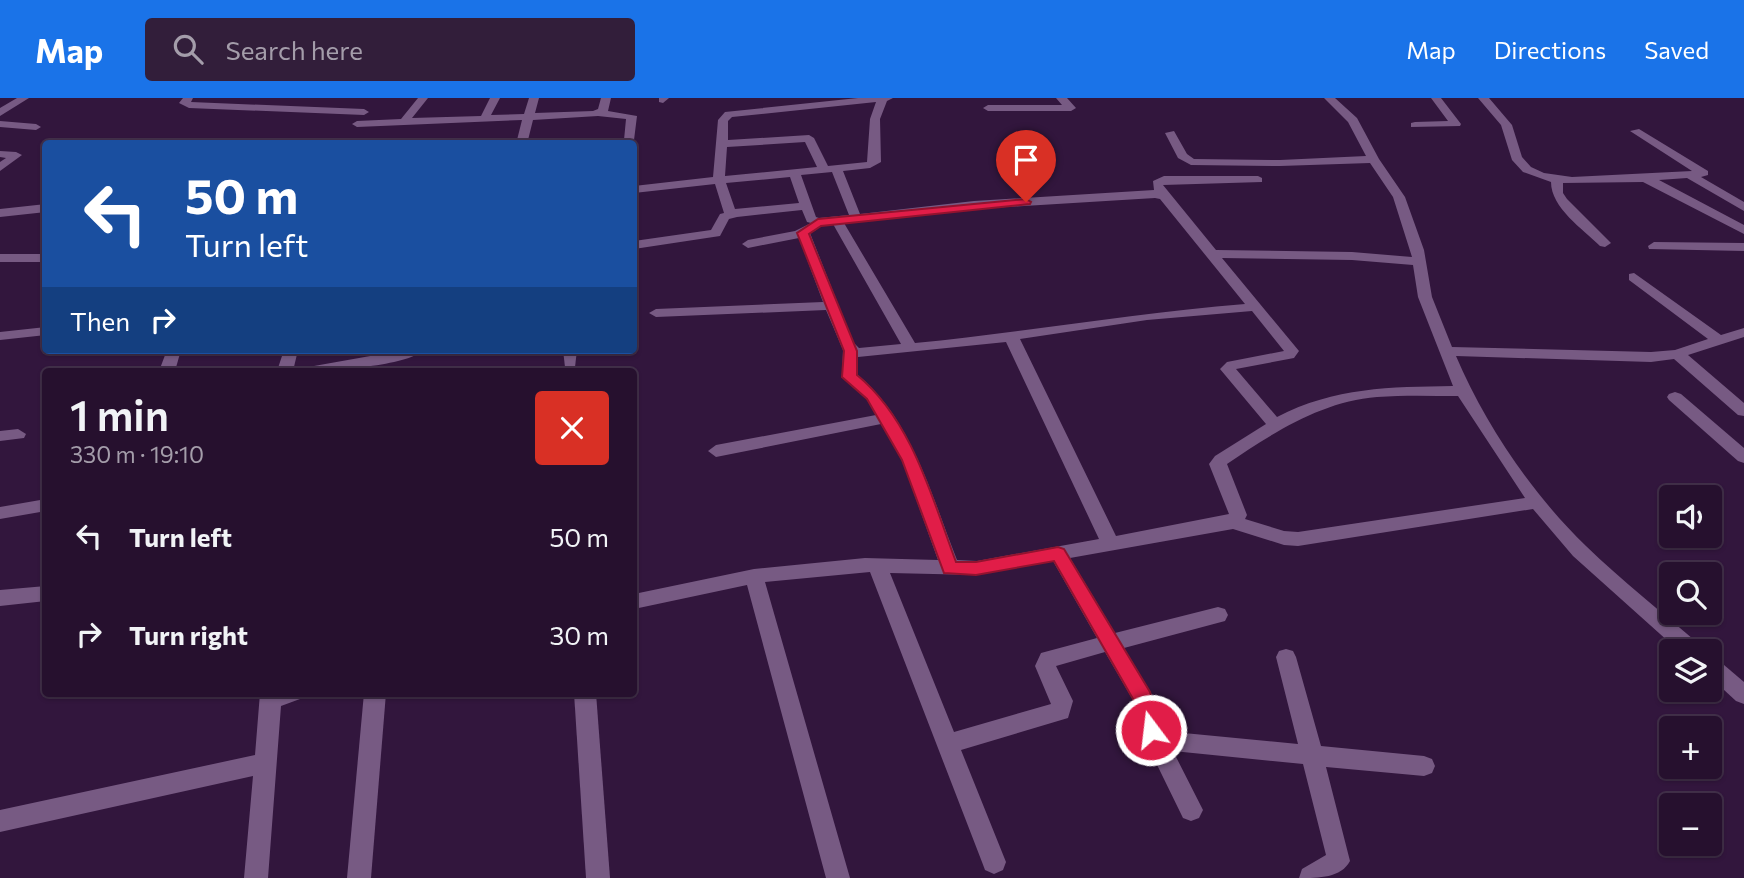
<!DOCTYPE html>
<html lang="en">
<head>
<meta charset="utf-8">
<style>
	body { margin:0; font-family:Commissioner,sans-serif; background:#321e3a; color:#f1f3f6; height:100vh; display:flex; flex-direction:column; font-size:26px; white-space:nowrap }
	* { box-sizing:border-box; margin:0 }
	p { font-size:23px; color:#a49daa }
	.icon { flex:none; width:38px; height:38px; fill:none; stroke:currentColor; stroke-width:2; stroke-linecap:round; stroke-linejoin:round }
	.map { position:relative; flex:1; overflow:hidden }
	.side { position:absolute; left:42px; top:270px; width:595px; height:329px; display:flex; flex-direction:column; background:#26102e; border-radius:7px; box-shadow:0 2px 5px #0004,0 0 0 2px #42304a }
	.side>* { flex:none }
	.guide { position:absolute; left:42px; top:42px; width:595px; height:214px; border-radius:7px; box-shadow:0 2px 5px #0004,0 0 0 2px #42304a; background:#1a4fa0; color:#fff; overflow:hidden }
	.fabs { position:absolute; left:1659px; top:387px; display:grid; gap:14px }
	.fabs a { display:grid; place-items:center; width:63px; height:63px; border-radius:7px; background:#26102e; box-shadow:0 2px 5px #0004,0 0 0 2px #42304a; font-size:35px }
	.pin { position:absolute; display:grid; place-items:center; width:60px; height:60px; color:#fff; margin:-72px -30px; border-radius:50% 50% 50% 0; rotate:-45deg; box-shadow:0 0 7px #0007 }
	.pin .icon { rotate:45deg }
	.me { position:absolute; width:77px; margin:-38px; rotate:345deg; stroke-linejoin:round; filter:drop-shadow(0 0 5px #0008) }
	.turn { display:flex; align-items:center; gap:24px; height:147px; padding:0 28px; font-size:32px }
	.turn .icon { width:91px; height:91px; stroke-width:2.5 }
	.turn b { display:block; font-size:49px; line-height:60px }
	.then { display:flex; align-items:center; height:66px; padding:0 28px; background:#0003; gap:14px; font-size:26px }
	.round { display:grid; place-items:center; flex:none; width:74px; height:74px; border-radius:7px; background:#321e3a }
	.headline { display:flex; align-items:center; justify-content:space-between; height:119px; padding:0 28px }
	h1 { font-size:42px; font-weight:600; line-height:52px }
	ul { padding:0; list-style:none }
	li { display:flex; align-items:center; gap:21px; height:98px; padding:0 28px }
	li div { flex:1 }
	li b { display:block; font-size:26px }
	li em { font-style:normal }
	header { display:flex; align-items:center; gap:42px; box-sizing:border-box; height:98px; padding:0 35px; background:#1a73e8; color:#fff }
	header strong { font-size:33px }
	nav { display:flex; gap:38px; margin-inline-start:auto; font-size:24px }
	.search { width:490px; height:63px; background:#321e3a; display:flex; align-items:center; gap:18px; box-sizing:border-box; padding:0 24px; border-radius:7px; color:#a49daa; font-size:26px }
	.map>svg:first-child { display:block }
</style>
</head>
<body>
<header>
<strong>Map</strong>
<div class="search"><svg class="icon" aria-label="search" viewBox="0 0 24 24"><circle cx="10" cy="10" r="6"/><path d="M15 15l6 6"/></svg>Search here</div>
<nav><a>Map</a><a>Directions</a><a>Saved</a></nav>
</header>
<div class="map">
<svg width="1744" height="780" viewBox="0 0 1744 780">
	<rect width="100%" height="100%" fill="#32163d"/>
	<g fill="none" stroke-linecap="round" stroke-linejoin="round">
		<g fill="#775a83" fill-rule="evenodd">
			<polygon points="17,0 29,0 0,18 0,10"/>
			<polygon points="183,0 193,0 191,4 364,11 369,14 364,17 189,10 179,5"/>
			<polygon points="418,0 428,0 412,20 481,18 490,0 500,0 491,17 524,16 529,0 539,0 535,15 593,13 598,11 601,0 611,0 608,13 637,18 634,42 629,45 624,42 626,21 598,18 533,22 527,46 516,46 522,22 357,29 352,26 357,23 401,21"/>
			<polygon points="659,0 669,0 663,5 659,4"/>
			<path d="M858 0H893L887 3 880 21 881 64 870 70 843 73 860 116 974 103 1154 92 1153 83 1164 78H1258L1262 80V84L1163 87 1216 152 1352 154 1412 159 1393 99 1370 65 1280 68 1191 67 1178 60 1165 35 1174 33 1187 56 1194 61 1280 62 1366 58 1348 24 1324 0H1335L1357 20 1379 61 1405 99 1424 152 1432 199 1452 249 1651 254 1675 252 1708 241 1629 182V176L1634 175 1721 237 1744 230V239L1688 257 1744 305V318L1738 317 1674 261 1651 264 1456 258C1485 326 1532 396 1586 448 1622 483 1662 514 1700 547L1703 553H1679L1573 458 1533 411 1298 448 1284 447 1233 431 1070 460 1115 535 1218 509 1225 511 1228 517 1225 523 1124 550 1154 600 1163 633 1298 646 1276 559 1279 553 1286 551 1293 553 1296 559 1321 648 1424 658 1432 661 1435 668 1432 675 1424 678 1326 669 1350 763C1341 780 1319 780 1299 780L1302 771 1326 757 1303 666 1173 653 1203 712 1199 720 1191 723 1183 720 1141 634 1133 602 1105 554 1056 568 1073 603 1068 620 961 652 1006 764 1003 772 994 776 985 772 982 764 870 474 765 484 850 780H826L747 487 634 511V496L754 471 865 460 938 462 902 362 881 326 716 359 708 353 716 347 876 317 867 301 842 279 843 252 826 212 656 219 649 215 656 211 823 204 799 140 748 150 742 146 748 142 795 133 811 125 807 124 802 112 737 119 729 121 720 138 634 151V143L711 132 720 116 724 115 715 86 634 95V88L713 79 718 22 725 14ZM876 4 870 21 867 64 828 68 814 40 809 37 728 42V23L732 19ZM805 44 817 69 725 78 727 49ZM832 74 849 117 819 120 816 119 801 77ZM790 79 799 105 735 111 726 85ZM1155 100 1160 101 1245 206C1135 215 1025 234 915 245L844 125 974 111ZM833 126 901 246 859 250 853 244 810 135 816 132 817 128ZM1222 160 1352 162 1413 167 1418 199 1453 288C1390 289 1335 289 1277 319L1236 271 1294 260 1299 253ZM1252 213 1284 253 1227 264 1220 271 1266 326 1215 358 1209 366 1229 416 1116 438 1020 241 1147 222ZM1006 244 1099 441 977 463 957 462C932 399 912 322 858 277V259ZM1458 298 1525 400 1298 434 1284 433 1245 421 1247 417 1227 366C1271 336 1322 303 1377 299 1404 297 1431 298 1458 298ZM1053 463 1097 540 1041 555 1035 568 1051 606 954 634 890 475 977 477Z"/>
			<polygon points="1056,0 1067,0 1076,10 1071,13 988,13 983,10 988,7 1062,7"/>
			<polygon points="1431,0 1441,0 1461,26 1460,28 1411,29 1411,25 1415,24 1448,23"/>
			<path d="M1478 0H1489L1512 27 1522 59 1531 69 1544 75 1572 79 1692 73 1630 33 1639 31 1708 73V77L1701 79 1744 104V113L1687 80 1659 82 1744 127V136L1643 84 1563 85V95L1567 101 1611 145 1605 149 1600 148C1583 131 1551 110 1551 84L1523 74 1512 62 1501 27Z"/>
			<polygon points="0,23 36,26 41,29 36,32 0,29"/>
			<polygon points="341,42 347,45 237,46 242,43"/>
			<polygon points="0,53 16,54 22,57 0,73 0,64 6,60 0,59"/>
			<polygon points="46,106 46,114 0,119 0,111"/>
			<polygon points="1654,144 1744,145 1744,153 1649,151 1648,148"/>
			<rect x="0" y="156" width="46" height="8"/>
			<polygon points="46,229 46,237 0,242 0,234"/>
			<polygon points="167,252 181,252 175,273 159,273"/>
			<polygon points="284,252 298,252 293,273 277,273"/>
			<path d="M404 252H423C408 268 330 273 306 273L314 268Z"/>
			<polygon points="563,252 577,252 575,269 565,269"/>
			<polygon points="1675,294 1681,296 1744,350 1744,365 1738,363 1669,302 1667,299 1669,296"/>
			<polygon points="18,331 26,336 24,340 0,343 0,333"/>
			<polygon points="46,401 46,413 0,421 0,409"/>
			<polygon points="46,488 46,503 0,508 0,492"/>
			<polygon points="1710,558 1717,561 1744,584 1744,606 1736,603 1710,579"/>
			<polygon points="260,595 303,595 300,601 281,608 268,780 244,780 253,678 0,734 0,712 255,657"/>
			<polygon points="364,595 386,595 371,780 347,780"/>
			<polygon points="574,595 596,595 610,780 586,780"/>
		</g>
	</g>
	<path fill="#e11d48" stroke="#92132f" stroke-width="2" d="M1026 101 1031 104 1030 106 821 128 809 136 857 253V277C912 322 932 400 956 464H976L1058 449 1064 451 1150 594 1161 632 1158 638 1151 640 1144 638 1133 601 1054 463 976 477 944 475 902 362 867 301 842 279 844 253 797 135 818 121Z"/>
</svg>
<div class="fabs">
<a><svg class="icon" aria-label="sound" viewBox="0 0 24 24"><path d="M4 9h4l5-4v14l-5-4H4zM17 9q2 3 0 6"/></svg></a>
<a><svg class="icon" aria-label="search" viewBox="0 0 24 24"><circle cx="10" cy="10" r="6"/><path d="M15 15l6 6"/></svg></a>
<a><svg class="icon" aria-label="layers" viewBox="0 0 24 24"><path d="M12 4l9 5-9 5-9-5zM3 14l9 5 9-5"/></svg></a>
<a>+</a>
<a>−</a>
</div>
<div class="pin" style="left:1026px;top:104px;background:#d93025"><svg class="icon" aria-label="arrive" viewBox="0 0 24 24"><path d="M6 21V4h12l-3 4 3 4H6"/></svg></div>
<svg class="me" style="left:1151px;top:632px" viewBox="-20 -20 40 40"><circle r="17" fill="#e11d48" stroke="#fff" stroke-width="3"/><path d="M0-11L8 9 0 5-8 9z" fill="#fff"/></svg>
<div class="guide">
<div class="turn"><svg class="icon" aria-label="left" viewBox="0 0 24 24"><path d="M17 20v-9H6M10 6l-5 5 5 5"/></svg><div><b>50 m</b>Turn left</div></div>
<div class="then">Then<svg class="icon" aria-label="right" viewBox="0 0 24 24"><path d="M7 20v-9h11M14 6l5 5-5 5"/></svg></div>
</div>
<section class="side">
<div class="headline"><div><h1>1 min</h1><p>330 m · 19:10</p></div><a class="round" style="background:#d93025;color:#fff"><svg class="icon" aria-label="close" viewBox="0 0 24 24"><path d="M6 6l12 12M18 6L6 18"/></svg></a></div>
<ul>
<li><svg class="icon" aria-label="left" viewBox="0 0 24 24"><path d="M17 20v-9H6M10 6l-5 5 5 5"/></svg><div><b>Turn left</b></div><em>50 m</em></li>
<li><svg class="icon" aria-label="right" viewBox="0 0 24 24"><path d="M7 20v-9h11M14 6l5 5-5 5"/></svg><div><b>Turn right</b></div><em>30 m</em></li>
</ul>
</section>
</div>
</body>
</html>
